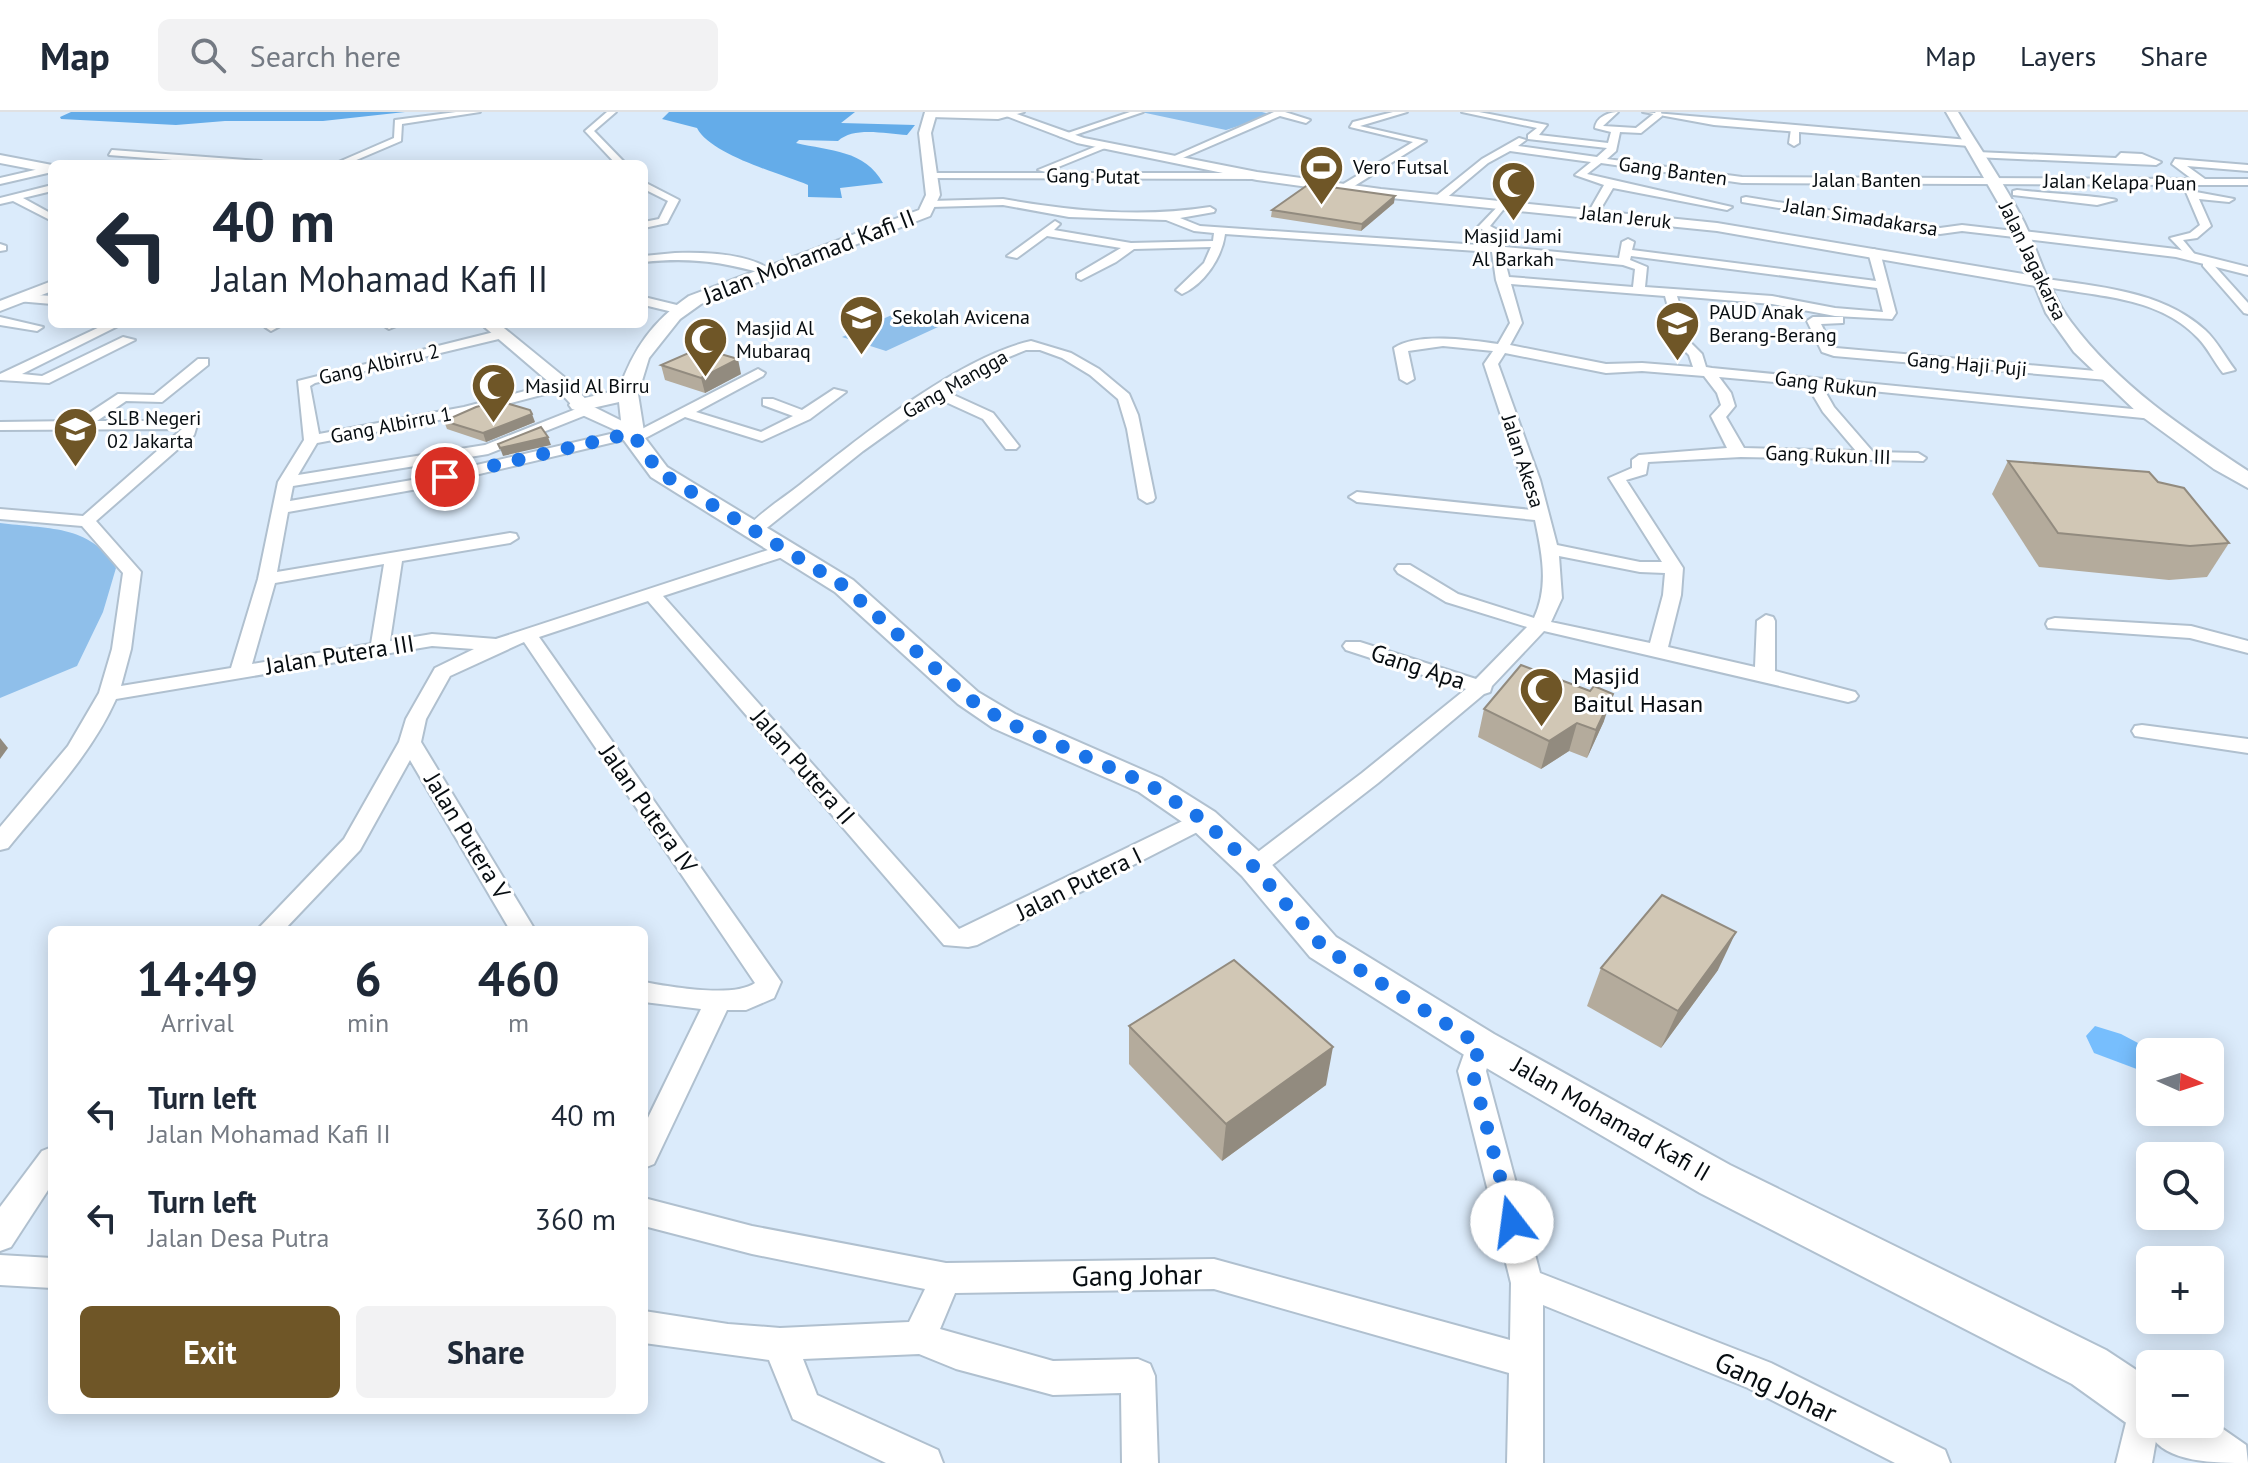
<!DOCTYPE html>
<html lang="en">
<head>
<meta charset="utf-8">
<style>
	body { margin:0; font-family:"PT Sans",sans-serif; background:#f2f2f3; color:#1f2937; height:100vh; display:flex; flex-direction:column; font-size:30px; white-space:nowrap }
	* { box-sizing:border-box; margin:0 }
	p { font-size:26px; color:#747a83 }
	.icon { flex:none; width:44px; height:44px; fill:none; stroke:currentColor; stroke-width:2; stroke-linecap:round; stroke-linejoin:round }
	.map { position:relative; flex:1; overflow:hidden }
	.panel { position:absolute; left:48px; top:814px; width:600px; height:488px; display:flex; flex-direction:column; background:#fff; border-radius:12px; box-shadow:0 4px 20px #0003 }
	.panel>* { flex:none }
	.hud { position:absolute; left:48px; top:48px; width:600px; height:168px; border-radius:12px; box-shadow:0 4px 20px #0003; background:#fff; color:#1f2937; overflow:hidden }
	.needle { width:52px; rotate:93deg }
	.controls { position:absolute; left:2136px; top:926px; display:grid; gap:16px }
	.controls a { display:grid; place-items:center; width:88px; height:88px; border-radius:12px; background:#fff; box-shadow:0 4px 20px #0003; font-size:40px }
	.pin { position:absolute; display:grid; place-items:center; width:68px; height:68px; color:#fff; margin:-34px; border:4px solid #fff; border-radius:50%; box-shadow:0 2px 8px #0007 }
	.me { position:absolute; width:88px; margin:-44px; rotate:345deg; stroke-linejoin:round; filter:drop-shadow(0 0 6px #0008) }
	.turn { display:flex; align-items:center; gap:28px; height:168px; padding:0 32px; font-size:36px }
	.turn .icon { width:104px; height:104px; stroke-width:2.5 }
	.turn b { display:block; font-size:56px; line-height:68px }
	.eta { display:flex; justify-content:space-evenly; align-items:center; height:136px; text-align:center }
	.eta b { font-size:48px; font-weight:800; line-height:56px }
	.cta { display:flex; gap:16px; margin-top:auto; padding:16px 32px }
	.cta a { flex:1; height:92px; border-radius:12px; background:#6f5627; color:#fff; font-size:32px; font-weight:800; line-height:92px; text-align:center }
	.cta a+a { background:#f2f2f3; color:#1f2937 }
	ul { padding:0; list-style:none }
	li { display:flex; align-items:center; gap:24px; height:104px; padding:0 32px }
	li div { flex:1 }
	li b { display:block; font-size:30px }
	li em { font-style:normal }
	header { display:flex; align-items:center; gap:48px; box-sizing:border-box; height:112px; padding:0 40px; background:#fff; border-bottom:2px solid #e0e1e3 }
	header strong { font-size:38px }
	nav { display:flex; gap:44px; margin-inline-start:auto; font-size:28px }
	.search { width:560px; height:72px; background:#f2f2f3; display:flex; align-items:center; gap:20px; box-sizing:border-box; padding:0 28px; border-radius:12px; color:#747a83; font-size:30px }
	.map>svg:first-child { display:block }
</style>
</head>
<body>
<header>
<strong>Map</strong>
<div class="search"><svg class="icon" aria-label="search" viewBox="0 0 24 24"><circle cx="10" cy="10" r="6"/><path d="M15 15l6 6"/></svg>Search here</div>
<nav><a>Map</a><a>Layers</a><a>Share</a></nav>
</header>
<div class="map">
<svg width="2248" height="1351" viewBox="0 0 2248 1351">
	<rect width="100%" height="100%" fill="#dbebfb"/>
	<g fill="#8fbfea">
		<polygon points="1141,0 1262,0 1273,3 1226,18"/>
		<polygon points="894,202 938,215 886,239 842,225"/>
		<path d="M0 411C45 417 91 412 116 456L103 500 77 554 0 586Z"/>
	</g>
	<g fill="#64ace9">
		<polygon points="71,0 405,0 323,9 225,9 176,13 61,7 60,5"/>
		<path d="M669 0H855L841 11 915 13 907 23C886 22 854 14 838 29L799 28 796 31C830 39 865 38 883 71L840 76 842 86 808 85V73C779 61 711 43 697 16L662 7Z"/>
	</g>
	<polygon fill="#77befd" points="2095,914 2121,922 2155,940 2150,940 2150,962 2094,941 2086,924"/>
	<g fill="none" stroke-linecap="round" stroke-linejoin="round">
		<defs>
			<g id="minor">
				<polygon points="456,0 480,0 402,12 401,29 347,52 334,52 394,26 395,8"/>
				<polygon points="607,0 616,0 594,19 626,52 616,52 585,19"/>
				<polygon points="929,0 1024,0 998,7 931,5 927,2"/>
				<polygon points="1130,0 1143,0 1066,26 1059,24"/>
				<polygon points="1274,0 1285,0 1310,8 1306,11 1280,4 1178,48 1170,46"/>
				<polygon points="1393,0 1407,0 1360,14 1426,29 1348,78 1340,78 1340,74 1413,30 1350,15 1353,10"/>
				<path d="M1462 0H1479L1547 13 1539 23 1608 31 1611 20 1595 16C1596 5 1609 0 1618 0L1603 14 1636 16 1656 0H1661L1662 4 1641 21 1620 20 1616 39 1607 47 1742 65 2192 67 2172 52 2175 47 2248 53V59L2187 54 2205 67H2248V73H2193L2196 80 2234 87 2229 90 2199 87 2211 114 2197 126 2183 128 2197 145 2191 148 2170 126 2190 121 2200 113 2183 73 1742 71 1601 51 1587 62 1732 95 1727 98 1613 76 1597 103 1593 104 1588 101 1604 73 1575 63 1591 50 1510 39 1488 51 1444 88H1436V84L1482 47 1519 26 1526 28 1518 34 1597 45 1607 36 1528 27V23L1537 16Z"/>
				<polygon points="1795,14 1799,17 1799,31 1794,34 1789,31 1791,17"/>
				<polygon points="1102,32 1110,34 1046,60 1038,58"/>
				<polygon points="112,38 261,49 266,52 223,52 109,43"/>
				<polygon points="1977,40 2116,46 2121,41 2142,42 2161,50 2156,53 1974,45"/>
				<polygon points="52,54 52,60 0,72 0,66"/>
				<polygon points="930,61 1257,61 1262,64 1257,67 927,66"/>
				<polygon points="644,70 679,88 667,111 644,116 644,110 659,107 668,89 644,77"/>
				<polygon points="52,73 52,79 23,86 52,102 52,109 13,89 0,92 0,86"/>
				<path d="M2017 78C2032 80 2110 85 2116 88L2097 93 2013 83V79Z"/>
				<polygon points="1746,85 1940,116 1962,113 2023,120 2028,123 2023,126 1962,119 1940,122 1742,90 1742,86"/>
				<path d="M1003 87C1072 99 1140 106 1210 95L1215 98 1214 100 1180 106 1200 114 1494 134 1495 125 1478 115 1502 90 1507 93 1490 114 1505 122V135L1619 146 1622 130 1628 127 1634 130 1632 138 1876 169 1868 140 1874 137 1880 140 1896 201 1892 207 1835 204 1772 192 1677 184 1691 231 1702 242 1706 255 1712 256 2153 299 2160 303 2153 307 1822 274 1834 295 1873 340 1918 341 1926 346 1923 349 1741 345 1648 350 1646 362 1626 368 1683 456 1681 483 1668 535 1755 555 1757 509 1766 503 1773 505 1775 509V559L1855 580 1858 584 1855 588 1848 590 1544 519 1492 574 1490 580 1484 582 1378 671 1262 761 1254 763 1246 761 1242 755 1246 749 1362 661 1466 577 1346 538 1343 534 1346 530H1360L1476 567 1527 515 1446 490 1398 461 1395 457 1398 453H1410L1458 482 1534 506C1549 474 1542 442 1535 408L1357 390 1349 385 1357 380 1532 398 1484 252 1493 239 1443 234 1408 239 1414 267 1407 271 1400 267 1394 236C1417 220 1471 228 1498 232L1510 211 1496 168 1492 140 1225 122C1222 146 1204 172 1182 182L1176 178 1204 151 1211 135 1134 137 1116 150 1081 168 1077 166V162L1121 136 1047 124 1017 146 1007 144 1055 109 1060 112 1054 118 1131 131 1213 129 1214 121 1194 119 1166 108 1069 105 1003 93 931 95 926 92 931 89ZM1503 141 1623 153 1635 157 1633 175 1509 165ZM1631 144 1877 176 1883 200 1835 196 1772 184 1645 175 1647 155 1630 148ZM1511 172 1665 184 1678 232 1689 243 1693 255 1642 251 1606 252 1510 233 1522 211ZM1505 241 1606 261 1642 259 1704 264 1717 281 1721 293 1711 304 1727 336 1639 343 1632 348V356L1609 366 1662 450H1640L1557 433 1540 368 1498 252ZM1719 265 1807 273 1823 300 1856 339 1744 336 1726 305 1735 294 1731 281ZM1559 444 1640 460 1665 461 1663 483 1650 531 1551 510 1562 486Z"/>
				<polygon points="0,132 6,134 6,138 0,139"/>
				<path d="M675 141C706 140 749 141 774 160L768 163C723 150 692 145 644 150V144Z"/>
				<polygon points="2203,150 2211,150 2248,191 2248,202 2244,201 2203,154"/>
				<path d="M2041 166C2097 175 2161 178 2205 218 2217 229 2225 245 2235 258L2223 261C2214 250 2208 236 2198 226 2156 182 2092 185 2037 173V167Z"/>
				<polygon points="21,182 52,184 52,192 17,189 15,186"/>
				<polygon points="644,185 685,195 687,198 681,202 644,193"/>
				<polygon points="0,205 43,215 37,219 0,213"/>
				<polygon points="1813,205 1843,205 1843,211 1821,212 1832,234 1836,236 2107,260 2114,264 2107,268 1834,244 1822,240 1807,209"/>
				<polygon points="106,212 122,212 22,262 42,264 123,225 135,228 49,271 0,268 0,262"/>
				<polygon points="267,212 284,212 271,219 265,215"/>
				<polygon points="401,212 389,217 383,213 383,212"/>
				<path d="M502 218 507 219V225L315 271 310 274 319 322 464 295 563 269 570 273 568 276 465 303 317 331 298 363 485 333 581 295H591V301L488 342 293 374 290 389 412 368 632 317 638 319 758 257 765 261 763 264 696 300 761 320 793 304 763 293V287H773L802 298 834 277 846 280 810 307 762 329 685 305 634 332 627 327 412 378 288 400 277 460 510 421 516 422 518 426 510 431 402 449 390 529 432 522 496 527 780 434H792L795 438 792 442 663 484 959 817 1195 703H1211L1214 708 1211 713 977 833 968 835 944 833 648 489 539 525 781 870 774 886 746 898H727L654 1052 644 1056V1014L701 897 644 890V870C670 875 734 886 755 871L524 530 450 564 426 607 421 630 535 818H510L410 648 360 738 284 818H257L344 727 399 630 406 607 435 556 474 537 432 534 116 587C91 643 47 688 8 736L0 738V715L68 634 99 581 112 537 123 461 82 414 0 407V397L83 404 182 317 0 318V310L77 309 118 282 154 283 198 247H208V253L162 290 126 289 97 309H190L197 313 194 323 96 409 141 460 131 537 121 574 231 556 258 467 278 370 304 328 298 269ZM384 452 371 532 252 552 275 471Z"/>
				<path d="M1031 229 1071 241 1099 257 1129 282 1138 303 1155 386 1153 389 1147 391 1139 386 1127 317 1118 287 1090 263 1062 246 1040 238H1026L1004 247 947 280 993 301 1019 334 1016 337H1006L983 307 937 286 863 339 758 423H746L744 419C759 401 782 387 801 372 860 325 959 245 1031 229Z"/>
				<polygon points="2055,506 2191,514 2248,529 2248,541 2190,526 2048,516 2046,512 2048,508"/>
				<polygon points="2142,613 2248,627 2248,641 2135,624 2132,619 2135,614"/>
				<polygon points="1480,922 1490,925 1494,933 1486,959 1540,1161 1771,1251 1945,1338 1950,1351 1895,1351 1748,1276 1543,1193 1543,1351 1507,1351 1509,1261 1214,1177 955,1181 940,1217 1053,1249 1138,1247 1150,1252 1155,1264 1158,1351 1122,1351 1121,1281 1053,1283 956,1257 919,1242 803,1247 817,1283 938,1338 943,1351 886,1351 793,1307 769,1248 644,1231 644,1199 728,1212 780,1216 909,1210 925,1177 752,1142 644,1114 644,1086 752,1114 946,1151 1214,1147 1510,1228 1511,1171 1458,959 1470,925"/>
				<polygon points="52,1035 52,1072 11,1135 0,1139 0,1095 42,1039"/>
				<polygon points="0,1143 52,1146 52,1176 0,1173"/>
				<polygon points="2145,1277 2150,1279 2150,1312 2159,1312 2152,1351 2116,1351 2133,1282"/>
			</g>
			<g id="tertiary">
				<polygon points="996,0 1011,0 1084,26 1257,60 1381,77 1717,111 2041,165 2049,170 2041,175 1717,119 1381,85 1257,68 1077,31"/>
				<polygon points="1643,0 1969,28 1975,31 1969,34 1714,13"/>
				<polygon points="0,43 52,53 52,61 0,51"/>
				<polygon points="2023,119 2176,137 2248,155 2248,163 2176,145 2018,126 2016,123"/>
				<polygon points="52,169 52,179 0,199 0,189"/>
				<polygon points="481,212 499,212 569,269 592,294 640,318 638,322 624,322 580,302 557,277"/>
			</g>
			<g id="secondary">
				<path d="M925 0H937L931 21 940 83 930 104 701 192 680 207 649 246 638 282 645 326 667 355 853 468 978 580 1015 602 1161 666 1215 700 1266 746 1336 825 1494 922 1730 1053 2106 1238 2150 1267V1312H2210V1308L2246 1333 2248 1351C2216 1351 2165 1351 2150 1322L2132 1315 2072 1272 1700 1081 1466 944 1310 845 1242 764 1191 716 1139 680 993 616 958 592 835 480 651 365 623 327 619 290 579 299 572 297 569 293 572 289 619 278C633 237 653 209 689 184L919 98 926 83 919 21Z"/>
				<path d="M1946 0H1958C1980 37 2005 72 2024 110 2040 143 2049 181 2071 210 2118 273 2183 316 2248 359V376L2214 357 2140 303 2074 240 2046 201 2007 106Z"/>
			</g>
		</defs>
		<use href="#minor" stroke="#b0c0cf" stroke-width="4"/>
		<use href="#tertiary" stroke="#b0c0cf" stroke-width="4"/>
		<use href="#secondary" stroke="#b0c0cf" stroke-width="4"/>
		<use href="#minor" fill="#fff" fill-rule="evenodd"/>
		<use href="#tertiary" fill="#fff" fill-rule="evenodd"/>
		<use href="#secondary" fill="#fff" fill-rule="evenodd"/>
	</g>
	<g fill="#b4ab9c">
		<polygon points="1394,91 1361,119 1271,105 1272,98"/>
		<polygon points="661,253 741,262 705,281 665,268"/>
		<polygon points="444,309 535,310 486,330 447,317"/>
		<polygon points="2008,349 2158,370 2229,431 2207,465 2169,468 2039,455 1992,382"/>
		<polygon points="1484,597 1604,609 1587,646 1569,639 1541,657 1478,625"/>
		<polygon points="1601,856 1718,858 1661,936 1587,894"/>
		<polygon points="1129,914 1326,973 1222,1049 1129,952"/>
	</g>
	<g fill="#928b7f">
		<polygon points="1395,84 1394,91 1361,119 1362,112"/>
		<polygon points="738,247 741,262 705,281 701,266"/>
		<polygon points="532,302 535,310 486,330 483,321"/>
		<polygon points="548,325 551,333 503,344 500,336"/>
		<polygon points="1613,582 1604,609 1587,646 1596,618"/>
		<polygon points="1577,611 1569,639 1541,657 1549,629"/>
		<polygon points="0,626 8,636 0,647"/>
		<polygon points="1736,820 1718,858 1661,936 1678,899"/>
		<polygon points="1333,935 1326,973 1222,1049 1226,1012"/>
	</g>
	<g fill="#d1c7b5" stroke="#928b7f" stroke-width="2">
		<polygon points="1309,72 1395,84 1362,112 1272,98"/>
		<polygon points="700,236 738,247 701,266 661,253"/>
		<polygon points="499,289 530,298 532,302 483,321 444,309 476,295"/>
		<polygon points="541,315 548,325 500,336 498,332"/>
		<polygon points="2008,349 2149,360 2158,370 2184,376 2229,431 2190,434 2058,421"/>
		<polygon points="1521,553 1590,579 1594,574 1613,582 1596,618 1577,611 1549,629 1484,597"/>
		<polygon points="1662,783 1736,820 1678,899 1601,856"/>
		<polygon points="1234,848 1333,935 1226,1012 1129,914"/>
	</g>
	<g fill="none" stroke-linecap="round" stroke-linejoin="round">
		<polyline stroke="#1a73e8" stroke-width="14" stroke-dasharray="0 25.2" points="445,365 632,321 659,360 844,474 968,586 1004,609 1150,673 1203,708 1254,755 1323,835 1480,933 1472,959 1512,1110"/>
	</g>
	<defs>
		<symbol id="stadium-pin" viewBox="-11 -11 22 30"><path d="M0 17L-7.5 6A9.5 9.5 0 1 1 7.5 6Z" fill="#6f5627" stroke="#fff"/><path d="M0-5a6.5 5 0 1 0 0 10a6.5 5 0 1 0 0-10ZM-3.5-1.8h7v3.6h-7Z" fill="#fff"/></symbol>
		<symbol id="mosque-pin" viewBox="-11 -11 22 30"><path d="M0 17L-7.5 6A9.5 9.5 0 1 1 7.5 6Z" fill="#6f5627" stroke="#fff"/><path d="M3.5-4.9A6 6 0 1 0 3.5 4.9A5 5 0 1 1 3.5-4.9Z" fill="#fff"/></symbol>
		<symbol id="school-pin" viewBox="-11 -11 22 30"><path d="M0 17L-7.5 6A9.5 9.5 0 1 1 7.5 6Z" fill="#6f5627" stroke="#fff"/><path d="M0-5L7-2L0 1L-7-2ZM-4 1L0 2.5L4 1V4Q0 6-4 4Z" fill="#fff"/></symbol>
	</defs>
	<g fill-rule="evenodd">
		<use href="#stadium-pin" x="1296" y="30" width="51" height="69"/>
		<use href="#mosque-pin" x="1488" y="46" width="51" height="69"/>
		<use href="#school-pin" x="836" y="180" width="51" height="69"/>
		<use href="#school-pin" x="1652" y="186" width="51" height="69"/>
		<use href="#mosque-pin" x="680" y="202" width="51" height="69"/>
		<use href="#mosque-pin" x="468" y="248" width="51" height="69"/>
		<use href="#school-pin" x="50" y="292" width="51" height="69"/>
		<use href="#mosque-pin" x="1516" y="552" width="51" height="69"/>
	</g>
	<g text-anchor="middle" stroke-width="6" stroke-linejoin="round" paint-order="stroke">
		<g font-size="20" fill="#070d11" stroke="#fff" text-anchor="start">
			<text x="1353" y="62">Vero Futsal</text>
			<text x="1513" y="131" text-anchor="middle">Masjid Jami<tspan x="1513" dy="23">Al Barkah</tspan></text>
			<text x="1709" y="207">PAUD Anak<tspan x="1709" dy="23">Berang-Berang</tspan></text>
			<text x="892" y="212">Sekolah Avicena</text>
			<text x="736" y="223">Masjid Al<tspan x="736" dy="23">Mubaraq</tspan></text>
			<text x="525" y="281">Masjid Al Birru</text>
			<text x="107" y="313">SLB Negeri<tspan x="107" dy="23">02 Jakarta</tspan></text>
		</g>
		<g font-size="20" fill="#070d11" stroke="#fff">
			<text transform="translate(1673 59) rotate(8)" y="7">Gang Banten</text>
			<text transform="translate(1093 64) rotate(1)" y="7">Gang Putat</text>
			<text x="1867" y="75">Jalan Banten</text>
			<text transform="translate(2120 70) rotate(1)" y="7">Jalan Kelapa Puan</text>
			<text transform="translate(1626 105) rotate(6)" y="7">Jalan Jeruk</text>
			<text transform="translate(1861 105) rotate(9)" y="7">Jalan Simadakarsa</text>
			<text transform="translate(2033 149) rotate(64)" y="7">Jalan Jagakarsa</text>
			<text transform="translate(379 252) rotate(-13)" y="7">Gang Albirru 2</text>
			<text transform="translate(1967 252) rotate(5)" y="7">Gang Haji Puji</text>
			<text transform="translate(955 272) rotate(-30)" y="7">Gang Mangga</text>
			<text transform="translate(1826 272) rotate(7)" y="7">Gang Rukun</text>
			<text transform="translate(391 313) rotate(-11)" y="7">Gang Albirru 1</text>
			<text transform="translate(1828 343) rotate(2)" y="7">Gang Rukun III</text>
			<text transform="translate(1523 349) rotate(72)" y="7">Jalan Akesa</text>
		</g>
		<g font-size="24" fill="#070d11" stroke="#fff">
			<text transform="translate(809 145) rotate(-21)" y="8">Jalan Mohamad Kafi II</text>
			<text transform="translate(340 543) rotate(-9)" y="8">Jalan Putera III</text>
			<text transform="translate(1418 555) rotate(18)" y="8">Gang Apa</text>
			<text transform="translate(803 655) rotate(49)" y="8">Jalan Putera II</text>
			<text transform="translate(648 697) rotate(55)" y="8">Jalan Putera IV</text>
			<text transform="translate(467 724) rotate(59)" y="8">Jalan Putera V</text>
			<text transform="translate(1079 772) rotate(-26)" y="8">Jalan Putera I</text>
			<text transform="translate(1611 1007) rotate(30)" y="8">Jalan Mohamad Kafi II</text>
		</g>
		<g font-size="24" fill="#070d11" stroke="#fff" text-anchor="start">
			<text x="1573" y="572">Masjid<tspan x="1573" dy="28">Baitul Hasan</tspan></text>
		</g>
		<g font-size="28" fill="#070d11" stroke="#fff">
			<text transform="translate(1137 1163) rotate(-1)" y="10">Gang Johar</text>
			<text transform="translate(1776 1275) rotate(25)" y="10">Gang Johar</text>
		</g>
	</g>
</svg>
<div class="controls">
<a><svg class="needle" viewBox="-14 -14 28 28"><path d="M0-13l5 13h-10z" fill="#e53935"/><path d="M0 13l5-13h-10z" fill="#747a83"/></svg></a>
<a><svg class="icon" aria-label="search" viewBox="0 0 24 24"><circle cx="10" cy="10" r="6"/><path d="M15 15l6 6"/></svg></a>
<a>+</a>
<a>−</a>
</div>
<div class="pin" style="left:445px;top:365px;background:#d93025"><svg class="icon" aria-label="arrive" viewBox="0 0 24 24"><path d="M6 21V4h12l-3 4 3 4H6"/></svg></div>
<svg class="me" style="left:1512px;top:1110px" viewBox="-20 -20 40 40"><circle r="19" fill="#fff"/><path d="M0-13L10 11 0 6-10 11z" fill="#1a73e8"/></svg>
<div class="hud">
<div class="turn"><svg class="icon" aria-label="left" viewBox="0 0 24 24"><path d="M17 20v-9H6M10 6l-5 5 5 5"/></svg><div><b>40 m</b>Jalan Mohamad Kafi II</div></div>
</div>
<section class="panel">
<div class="eta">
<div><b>14:49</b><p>Arrival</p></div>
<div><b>6</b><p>min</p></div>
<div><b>460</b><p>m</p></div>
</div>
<ul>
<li><svg class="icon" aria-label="left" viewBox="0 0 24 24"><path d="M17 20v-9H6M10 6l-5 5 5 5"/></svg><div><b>Turn left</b><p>Jalan Mohamad Kafi II</p></div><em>40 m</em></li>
<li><svg class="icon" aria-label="left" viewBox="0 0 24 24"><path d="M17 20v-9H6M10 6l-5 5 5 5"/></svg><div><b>Turn left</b><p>Jalan Desa Putra</p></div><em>360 m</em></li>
</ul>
<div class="cta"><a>Exit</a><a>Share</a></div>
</section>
</div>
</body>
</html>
